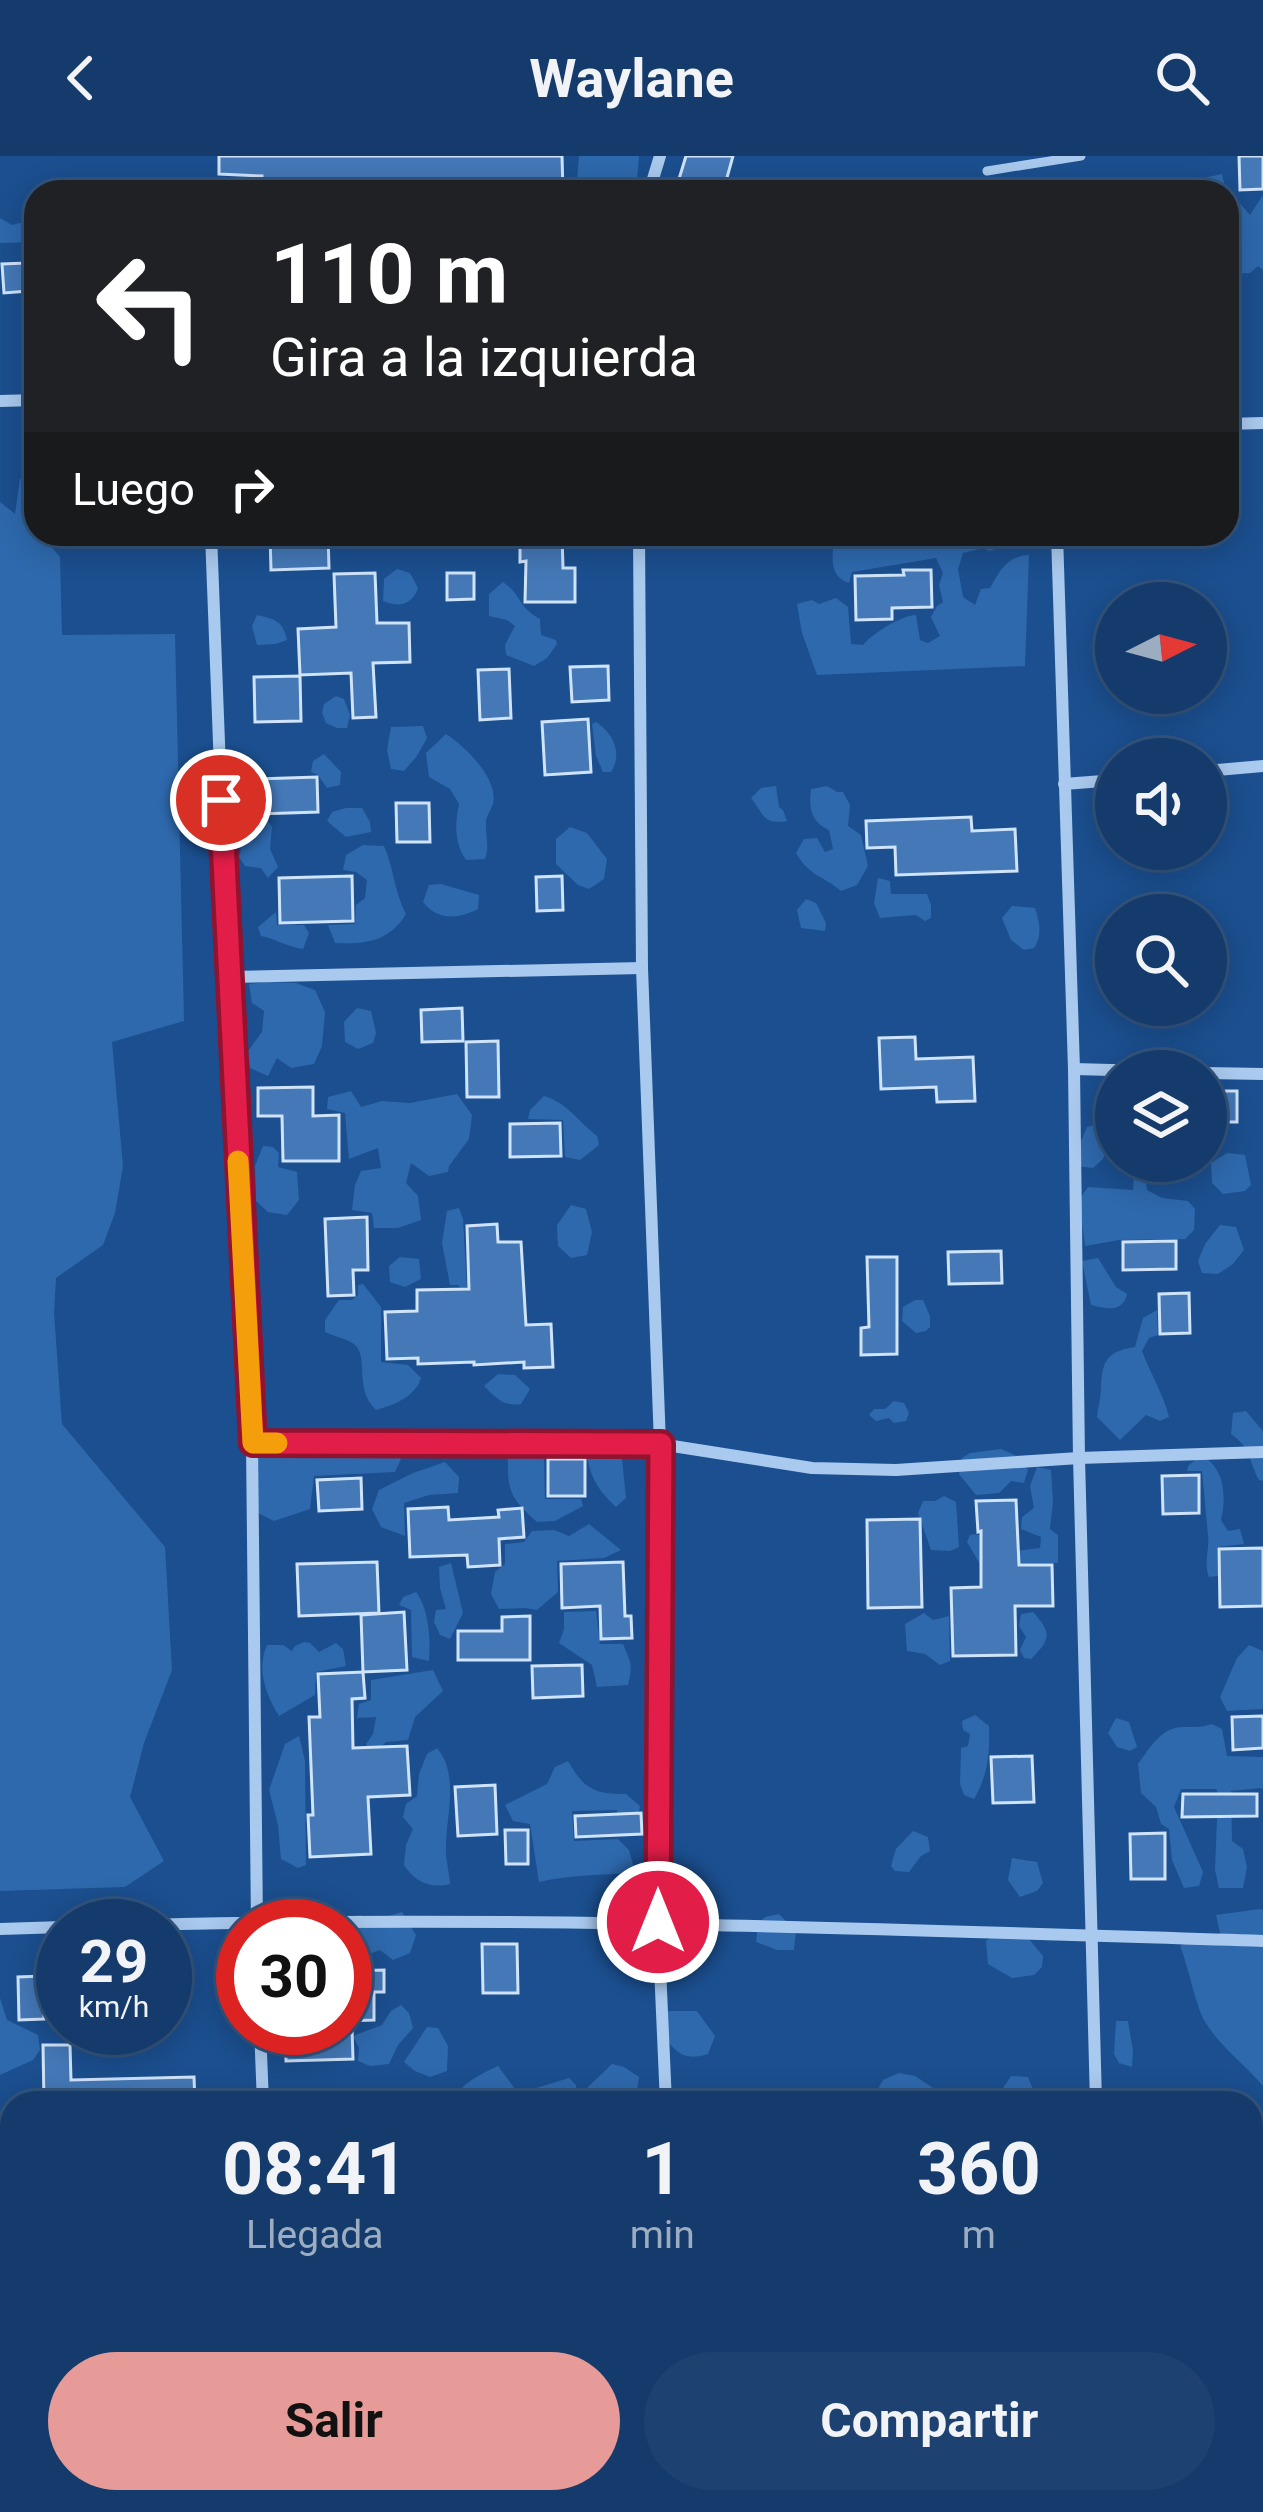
<!DOCTYPE html>
<html lang="es">
<head>
<meta charset="utf-8">
<style>
	body { margin:0; font-family:Roboto,sans-serif; background:#1d4271; color:#f1f3f6; height:100vh; display:flex; flex-direction:column; font-size:45px; white-space:nowrap }
	* { box-sizing:border-box; margin:0 }
	p { font-size:39px; color:#9dadc1 }
	.icon { flex:none; width:66px; height:66px; fill:none; stroke:currentColor; stroke-width:2; stroke-linecap:round; stroke-linejoin:round }
	.map { position:relative; flex:1; overflow:hidden }
	.side { position:absolute; left:0px; top:1935px; width:1263px; height:423px; display:flex; flex-direction:column; background:#143b6b; border-radius:36px 36px 0 0; box-shadow:0 6px 30px #0003,0 0 0 3px #33557e }
	.side>* { flex:none }
	.top-card { position:absolute; left:24px; top:24px; width:1215px; height:366px; border-radius:36px; box-shadow:0 6px 30px #0003,0 0 0 3px #33557e; background:#202124; color:#fff; overflow:hidden }
	.needle { width:78px; rotate:84deg }
	.tools { position:absolute; left:1095px; top:426px; display:grid; gap:24px }
	.tools a { display:grid; place-items:center; width:132px; height:132px; border-radius:50%; background:#143b6b; box-shadow:0 6px 30px #0003,0 0 0 3px #33557e; font-size:60px }
	.speed { position:absolute; left:36px; top:1743px; display:flex; gap:24px; font-size:60px; font-weight:700; text-align:center }
	.speed>* { display:grid; place-content:center; width:156px; height:156px; border-radius:50%; background:#143b6b; box-shadow:0 6px 30px #0003,0 0 0 3px #33557e; line-height:1 }
	.speed small { font-size:30px; font-weight:400 }
	.speed .limit { border:18px solid #d22; background:#fff; color:#111 }
	.pin { position:absolute; display:grid; place-items:center; width:102px; height:102px; color:#fff; margin:-51px; border:6px solid #fff; border-radius:50%; box-shadow:0 3px 12px #0007 }
	.me { position:absolute; width:132px; margin:-66px; rotate:0deg; stroke-linejoin:round; filter:drop-shadow(0 0 9px #0008) }
	.turn { display:flex; align-items:center; gap:42px; height:252px; padding:0 48px; font-size:54px }
	.turn .icon { width:156px; height:156px; stroke-width:2.5 }
	.turn b { display:block; font-size:84px; line-height:102px }
	.then { display:flex; align-items:center; height:114px; padding:0 48px; background:#0003; gap:24px; font-size:45px }
	.eta { display:flex; justify-content:space-evenly; align-items:center; height:204px; text-align:center }
	.eta b { font-size:72px; font-weight:700; line-height:84px }
	.primary-button { display:flex; gap:24px; margin-top:auto; padding:24px 48px }
	.primary-button a { flex:1; height:138px; border-radius:72px; background:#e69b98; color:#111; font-size:48px; font-weight:700; line-height:138px; text-align:center }
	.primary-button a+a { background:#1d4271; color:#f1f3f6 }
	header { display:flex; justify-content:space-between; align-items:center; height:156px; padding:0 48px; background:#143b6b; font-size:54px; font-weight:700 }
	.map>svg:first-child { display:block }
</style>
</head>
<body>
<header><svg class="icon" aria-label="back" viewBox="0 0 24 24"><path d="M15 5l-7 7 7 7"/></svg>Waylane<svg class="icon" aria-label="search" viewBox="0 0 24 24"><circle cx="10" cy="10" r="6"/><path d="M15 15l6 6"/></svg></header>
<div class="map">
<svg width="1263" height="2356" viewBox="0 0 1263 2356">
	<rect width="100%" height="100%" fill="#1b4f8f"/>
	<g fill="#2e69ad">
		<polygon points="579,0 639,0 637,23 643,36 576,36"/>
		<polygon points="1222,18 1225,31 1250,59 1263,39 1263,114 1258,110 1250,117 1227,118 1227,36 1194,36 1194,24"/>
		<polygon points="0,62 12,69 36,63 36,86 0,87"/>
		<polygon points="20,323 30,325 31,354 36,356 36,378 48,378 50,389 60,401 62,479 175,478 184,865 112,886 123,1010 115,1057 103,1089 56,1122 54,1157 62,1268 165,1391 172,1514 144,1587 130,1641 164,1705 125,1731 0,1735 0,346 15,358"/>
		<path d="M840 378H851L856 384 866 378H888L895 386 898 378H926L930 386 937 388 939 378H964L967 385 978 378H1031L1029 390C1011 393 1008 387 990 395L983 392 963 397 958 413 963 441 975 449 981 433 990 432C1000 414 1007 400 1029 399L1025 510 817 519 802 477 797 448 812 444 819 448 836 442 848 451 851 488 863 489C873 477 900 460 916 459L920 484 928 487 940 480 931 461 937 450 943 446 939 429 943 417 936 402 852 416 849 427C829 420 833 403 833 385Z"/>
		<path d="M397 413 410 417 418 432C412 449 399 452 383 445L384 423Z"/>
		<path d="M503 426C523 440 517 451 540 463L541 479 556 484 557 488 547 502 534 510 506 499 505 489 515 470 507 464 489 460V438Z"/>
		<path d="M257 459C275 463 283 465 287 484L276 488 257 489 252 470Z"/>
		<polygon points="336,540 344,543 350,559 347,572 337,572 326,567 322,557 324,548"/>
		<path d="M596 566C613 577 623 597 611 616H603L596 600 592 568Z"/>
		<polygon points="423,570 427,582 417,600 404,615 391,613 387,594 391,571"/>
		<path d="M446 578C465 590 499 623 493 648 491 654 487 659 486 665 485 680 490 690 485 703L466 704C454 686 455 668 459 648L450 633 429 621 426 597Z"/>
		<polygon points="324,598 341,616 340,629 327,632 318,619 311,616 313,605"/>
		<path d="M776 630 779 651 783 654 787 665C762 669 765 659 751 642L761 632Z"/>
		<path d="M827 630 837 636H843L850 649 848 670 861 679 868 710 857 729 841 735C821 718 810 721 796 697L804 683 817 682 825 696 833 693 829 674C810 665 809 652 811 633Z"/>
		<polygon points="346,652 362,652 370,666 371,676 346,681 327,665 332,656"/>
		<polygon points="248,661 268,665 272,671 270,693 278,711 268,722 261,712 245,710 239,701"/>
		<polygon points="570,671 587,677 607,703 604,723 589,733 578,729 556,708 556,683"/>
		<path d="M363 689 384 690C394 713 394 735 406 758 390 785 365 789 335 787L328 769 355 768 356 749 365 742 367 724 356 716 343 714 346 699Z"/>
		<polygon points="878,722 890,725 891,738 927,738 931,749 931,762 925,765 916,759 880,762 874,747"/>
		<path d="M441 728 479 739 478 753C459 763 437 765 423 746L429 729Z"/>
		<polygon points="806,743 816,747 826,767 825,775 801,772 797,754"/>
		<path d="M1012 750 1035 752C1039 765 1043 779 1034 792L1024 794 1011 784 1002 762Z"/>
		<path d="M276 756 277 769H304L309 777 303 793C288 791 276 783 261 780L258 771Z"/>
		<polygon points="266,826 296,827 315,834 325,856 322,890 314,908 291,912 277,902 268,920 250,912 248,895 262,876 264,855 252,847 249,828"/>
		<polygon points="357,852 371,855 376,877 373,887 358,893 345,886 344,866"/>
		<polygon points="351,935 361,951 382,945 410,947 457,938 472,959 469,983 449,1010 448,1016 429,1020 411,1007 406,1027 418,1040 421,1064 398,1072 374,1072 372,1057 352,1054 355,1029 361,1015 381,1012 378,992 349,1003 345,957 327,953 328,941"/>
		<path d="M544 940C566 946 579 966 597 980L599 989 580 1004 565 1001 563 964 528 963 530 954Z"/>
		<polygon points="1095,969 1116,969 1116,985 1110,986 1103,1003 1093,1012 1077,1010 1081,985 1087,971"/>
		<polygon points="263,990 273,991 279,997 278,1011 297,1016 299,1044 287,1059 268,1056 256,1045 255,1010"/>
		<polygon points="1227,997 1245,999 1251,1029 1245,1035 1223,1038 1212,1027 1211,1007"/>
		<polygon points="1145,1019 1147,1034 1162,1042 1188,1045 1195,1053 1194,1074 1185,1083 1119,1084 1085,1090 1079,1044 1088,1031 1133,1034 1134,1020"/>
		<polygon points="571,1049 586,1053 592,1076 587,1099 571,1102 558,1090 557,1069"/>
		<polygon points="459,1052 463,1063 467,1131 463,1135 458,1129 450,1129 442,1087 447,1055"/>
		<polygon points="1220,1069 1236,1071 1244,1094 1233,1108 1218,1118 1202,1117 1198,1105 1205,1088"/>
		<polygon points="400,1101 419,1103 421,1123 405,1131 390,1126 389,1110"/>
		<path d="M1098 1102 1116 1131 1127 1138C1123 1157 1106 1153 1091 1149L1082 1105Z"/>
		<path d="M363 1128 381 1151V1206L408 1209 421 1222C415 1241 394 1249 376 1254 353 1232 370 1201 354 1188 347 1183 333 1180 325 1176V1164L339 1144H352L358 1139V1129Z"/>
		<polygon points="915,1144 923,1144 930,1160 930,1171 926,1175 916,1177 902,1165 903,1151"/>
		<path d="M1157 1154 1158 1179 1149 1182 1142 1195C1151 1219 1163 1237 1169 1261L1160 1265 1146 1259 1120 1284 1097 1261C1098 1251 1101 1241 1101 1231 1102 1204 1108 1195 1135 1191L1143 1162Z"/>
		<path d="M498 1218 515 1219 530 1233 521 1248C504 1251 496 1242 484 1230Z"/>
		<polygon points="894,1245 904,1247 909,1257 906,1265 894,1267 889,1262 876,1265 869,1259 874,1253 885,1253"/>
		<path d="M1246 1255 1263 1275V1325L1259 1324C1248 1304 1252 1293 1231 1278L1233 1257Z"/>
		<polygon points="304,1275 382,1278 401,1303 395,1316 314,1320 310,1353 274,1365 258,1357 258,1291"/>
		<path d="M521 1276 535 1277 532 1290 596 1278 620 1284 626 1342 616 1351C599 1335 591 1323 587 1300H544L545 1343H581L583 1350 555 1365 537 1366C504 1337 508 1330 508 1288Z"/>
		<polygon points="1001,1293 1017,1300 1028,1314 1024,1327 1011,1325 999,1337 976,1339 959,1318 962,1302 970,1297"/>
		<path d="M1201 1299C1224 1311 1227 1340 1221 1364L1228 1375 1240 1373 1244 1388 1217 1391 1218 1420 1209 1421C1203 1406 1210 1394 1208 1379 1206 1358 1204 1336 1202 1315H1187L1188 1310Z"/>
		<polygon points="445,1306 459,1321 458,1337 429,1339 404,1347 405,1380 381,1371 372,1353 379,1334 413,1317"/>
		<path d="M1037 1311 1051 1314 1053 1346 1050 1373 1058 1379V1407L980 1408 967 1386 970 1379C985 1376 997 1388 1008 1396L1040 1392 1041 1381 1021 1373 1022 1361 1034 1352 1030 1330Z"/>
		<polygon points="944,1340 956,1346 959,1391 950,1395 931,1394 918,1357 923,1345 935,1345"/>
		<polygon points="589,1368 621,1394 604,1402 557,1405 558,1436 537,1454 525,1452 499,1453 491,1438 495,1416 505,1408 505,1388 524,1386 532,1375 554,1374 569,1380"/>
		<polygon points="451,1407 463,1457 450,1483 440,1479 434,1466 436,1454 446,1453 440,1432 439,1411"/>
		<path d="M416 1436C429 1453 431 1484 429 1505L412 1501 411 1454 399 1449 403 1441Z"/>
		<path d="M596 1455 600 1488H623C631 1507 633 1509 628 1529L597 1531 592 1509 559 1487 564 1473V1456Z"/>
		<path d="M1033 1456C1052 1477 1051 1483 1031 1503L1024 1502 1020 1494 1026 1481 1019 1470 1021 1458Z"/>
		<polygon points="924,1457 933,1464 949,1460 950,1505 940,1509 925,1498 907,1495 905,1468"/>
		<path d="M304 1486 310 1487 319 1496 336 1487 343 1493 346 1510 316 1516 315 1539 279 1560C266 1538 256 1514 267 1489H283L292 1495 295 1490Z"/>
		<polygon points="1249,1489 1263,1495 1263,1553 1227,1555 1220,1541 1237,1502"/>
		<polygon points="433,1514 443,1535 415,1561 408,1584 386,1586 372,1599 366,1588 373,1578 376,1561 357,1562 359,1548 371,1544 371,1524"/>
		<path d="M975 1559 989 1570C990 1596 988 1620 974 1643L964 1639 960 1628 961 1592 968 1590 970 1578 963 1574 962 1565Z"/>
		<polygon points="1116,1562 1129,1566 1137,1591 1130,1595 1117,1591 1108,1577"/>
		<path d="M1212 1568 1222 1573 1227 1600 1263 1601V1634L1261 1632 1231 1635 1232 1685 1243 1693 1247 1711 1243 1732H1219L1215 1714 1218 1638 1216 1633H1181L1174 1651 1203 1716 1199 1730 1184 1732 1172 1704 1169 1673 1161 1668 1156 1651 1141 1637 1138 1608C1150 1592 1161 1571 1183 1571 1194 1571 1200 1572 1212 1568Z"/>
		<polygon points="299,1580 305,1605 306,1709 298,1712 281,1703 278,1669 269,1634 285,1588"/>
		<path d="M437 1592C459 1619 447 1656 446 1688 445 1702 449 1714 450 1728 430 1733 415 1726 404 1709L406 1689 413 1673 403 1661 406 1648 417 1640 419 1618 427 1598Z"/>
		<path d="M568 1605C584 1633 594 1638 626 1638L640 1650 637 1665 619 1670 617 1654 572 1655 574 1685 618 1683 629 1694 635 1716C603 1720 571 1718 539 1726L530 1668 513 1665 505 1649 547 1628 555 1611Z"/>
		<polygon points="913,1675 928,1681 930,1695 921,1700 909,1716 895,1715 891,1710 896,1693"/>
		<polygon points="1012,1702 1037,1706 1043,1727 1037,1735 1020,1741 1008,1724"/>
		<path d="M1260 1753 1263 1754V1930C1244 1907 1219 1890 1204 1864 1195 1847 1189 1812 1180 1790L1198 1780 1221 1781 1216 1759Z"/>
		<polygon points="402,1756 416,1779 410,1797 393,1804 380,1794 367,1799 350,1798 345,1791 345,1770 335,1764 361,1759 371,1765"/>
		<polygon points="779,1758 796,1775 794,1794 777,1794 756,1786 758,1768 765,1761"/>
		<polygon points="1006,1771 1024,1777 1043,1800 1042,1811 1034,1819 1012,1822 988,1808 986,1785"/>
		<polygon points="0,1842 7,1864 38,1879 40,1894 33,1904 0,1919"/>
		<polygon points="401,1849 409,1857 413,1872 398,1889 389,1908 370,1910 358,1905 359,1892 353,1880 382,1869 391,1855"/>
		<path d="M663 1855H697L715 1880 708 1898C682 1906 675 1895 660 1875Z"/>
		<polygon points="1116,1865 1128,1865 1133,1895 1132,1911 1119,1907 1114,1898"/>
		<polygon points="427,1871 438,1872 448,1890 447,1915 430,1921 415,1915 404,1906"/>
		<polygon points="612,1908 624,1911 639,1921 636,1944 631,1947 590,1945 586,1933"/>
		<path d="M498 1910 515 1933H533L569 1922 576 1929 577 1947H451C459 1929 480 1918 498 1910Z"/>
		<polygon points="899,1917 915,1920 936,1934 934,1947 870,1947 883,1924"/>
		<polygon points="1011,1920 1028,1921 1035,1938 1033,1947 1007,1945 1003,1932"/>
		<polygon points="1260,2028 1263,2031 1263,2089 1251,2090 1251,2031"/>
		<polygon points="12,2285 12,2346 53,2346 53,2356 0,2356 0,2292"/>
		<polygon points="188,2346 382,2346 385,2355 389,2356 186,2356 184,2351"/>
		<polygon points="442,2346 629,2346 612,2356 438,2356"/>
	</g>
	<g fill="#4478b7" stroke="#cfe3fa" stroke-width="3">
		<polygon points="219,0 562,0 563,36 262,36 262,20 219,18"/>
		<polygon points="686,0 733,0 723,36 675,36"/>
		<polygon points="1239,0 1263,0 1263,33 1240,34"/>
		<polygon points="27,107 28,135 4,137 2,108"/>
		<polygon points="270,378 328,378 329,412 271,414"/>
		<polygon points="520,378 562,378 563,412 575,412 575,446 525,446 526,405 520,406"/>
		<polygon points="903,414 931,414 932,451 892,452 892,463 856,464 855,420 904,419"/>
		<polygon points="375,417 377,467 409,467 410,506 373,507 376,561 353,562 351,517 300,519 298,473 336,471 334,418"/>
		<polygon points="447,417 474,417 474,443 447,444"/>
		<polygon points="608,510 609,544 572,546 570,511"/>
		<polygon points="509,513 511,562 480,564 478,514"/>
		<polygon points="300,520 301,565 255,566 254,521"/>
		<polygon points="588,563 591,616 545,619 542,566"/>
		<polygon points="317,621 318,656 258,658 257,623"/>
		<polygon points="396,647 429,647 430,686 397,686"/>
		<polygon points="971,661 972,675 1015,673 1017,715 896,719 895,691 867,692 866,665"/>
		<polygon points="352,720 353,765 280,767 279,722"/>
		<polygon points="562,720 563,754 537,755 536,721"/>
		<polygon points="462,852 463,885 422,886 421,854"/>
		<polygon points="915,881 916,903 973,901 975,945 937,946 936,931 881,933 879,882"/>
		<polygon points="498,885 499,941 467,941 466,886"/>
		<polygon points="313,931 313,960 339,959 339,1005 283,1005 282,960 258,960 258,932"/>
		<rect x="1206" y="935" width="31" height="31"/>
		<polygon points="560,967 561,1000 510,1001 510,968"/>
		<polygon points="367,1061 368,1114 353,1114 354,1139 328,1140 325,1063"/>
		<polygon points="497,1068 498,1086 521,1086 526,1169 551,1168 553,1211 524,1212 524,1206 474,1209 474,1206 418,1208 418,1202 387,1203 385,1156 417,1155 417,1134 469,1133 467,1070"/>
		<polygon points="1176,1085 1176,1113 1123,1114 1123,1086"/>
		<polygon points="1001,1095 1002,1127 949,1128 948,1096"/>
		<polygon points="867,1101 897,1101 897,1198 861,1199 861,1172 869,1171"/>
		<polygon points="1189,1137 1190,1177 1160,1178 1159,1138"/>
		<rect x="548" y="1303" width="37" height="37"/>
		<polygon points="1199,1319 1199,1357 1163,1358 1162,1320"/>
		<polygon points="361,1322 362,1353 319,1355 317,1324"/>
		<polygon points="1016,1344 1019,1409 1052,1409 1053,1450 1015,1450 1016,1499 953,1500 951,1432 981,1431 981,1375 978,1376 976,1345"/>
		<polygon points="448,1351 449,1364 499,1361 498,1354 522,1352 524,1381 499,1383 500,1409 468,1411 467,1399 410,1401 408,1353"/>
		<polygon points="920,1363 922,1451 868,1452 867,1364"/>
		<polygon points="1263,1392 1263,1450 1220,1451 1219,1393"/>
		<polygon points="377,1406 379,1457 299,1460 297,1408"/>
		<polygon points="623,1406 625,1460 631,1460 632,1482 601,1483 600,1450 562,1452 561,1408"/>
		<polygon points="404,1456 407,1514 363,1516 361,1459"/>
		<polygon points="530,1460 530,1504 458,1504 458,1475 502,1475 502,1461"/>
		<polygon points="582,1509 583,1540 533,1542 532,1510"/>
		<polygon points="363,1516 365,1542 352,1543 353,1592 407,1590 410,1639 368,1641 371,1698 310,1701 308,1659 313,1659 309,1561 320,1561 318,1518"/>
		<polygon points="1263,1560 1263,1592 1233,1594 1232,1561"/>
		<polygon points="1032,1600 1034,1646 993,1647 991,1601"/>
		<polygon points="495,1629 497,1678 458,1680 455,1631"/>
		<polygon points="1183,1638 1257,1638 1257,1660 1182,1661"/>
		<polygon points="641,1657 642,1678 576,1681 575,1660"/>
		<polygon points="505,1674 528,1674 528,1708 506,1708"/>
		<polygon points="1165,1677 1165,1723 1131,1723 1130,1678"/>
		<polygon points="482,1788 517,1788 518,1837 483,1837"/>
		<polygon points="384,1814 384,1836 374,1836 374,1864 345,1865 345,1815"/>
		<polygon points="43,1820 44,1863 19,1864 18,1821"/>
		<polygon points="285,1872 352,1872 353,1903 286,1905"/>
		<polygon points="43,1889 70,1889 71,1924 194,1921 195,1947 44,1947"/>
	</g>
	<g fill="none" stroke-linecap="round" stroke-linejoin="round">
		<g stroke="#a9c9ee" stroke-width="9">
			<polyline points="987,15 1081,0"/>
			<polyline points="0,2029 12,2026"/>
		</g>
		<g stroke="#a9c9ee" stroke-width="12">
			<polyline points="649,36 660,0"/>
			<polyline points="0,245 36,244"/>
			<polyline points="1227,268 1263,267"/>
			<polyline points="211,378 228,821 252,1287 257,1770"/>
			<polyline points="639,378 642,812 660,1288 658,1766 666,1947"/>
			<polyline points="1057,378 1074,913 1079,1302 1096,1947"/>
			<polyline points="1206,615 1263,610"/>
			<polyline points="1064,628 1116,624"/>
			<polyline points="228,821 642,812"/>
			<polyline points="1074,913 1149,915"/>
			<polyline points="1206,917 1263,918"/>
			<polyline points="252,1287 660,1288 812,1312 896,1314 1079,1302 1263,1296"/>
			<path d="M110 1770C495 1758 879 1773 1263 1785"/>
			<polyline points="0,1773 63,1771"/>
			<polyline points="260,1872 263,1947"/>
			<polyline points="1251,2227 1263,2227"/>
			<polyline points="0,2259 12,2259"/>
			<polyline points="371,2346 371,2356"/>
			<polyline points="678,2346 678,2356"/>
		</g>
	</g>
	<g fill="none" stroke-linecap="round" stroke-linejoin="round">
		<defs>
			<polyline id="route" points="221,644 253,1287 661,1288 658,1766"/>
		</defs>
		<use href="#route" stroke="#92132f" stroke-width="30"/>
		<use href="#route" stroke="#e11d48" stroke-width="21"/>
		<polyline stroke="#f59e0b" stroke-width="21" points="238,1005 253,1287 277,1287"/>
	</g>
</svg>
<div class="tools">
<a><svg class="needle" viewBox="-14 -14 28 28"><path d="M0-13l5 13h-10z" fill="#e53935"/><path d="M0 13l5-13h-10z" fill="#9dadc1"/></svg></a>
<a><svg class="icon" aria-label="sound" viewBox="0 0 24 24"><path d="M4 9h4l5-4v14l-5-4H4zM17 9q2 3 0 6"/></svg></a>
<a><svg class="icon" aria-label="search" viewBox="0 0 24 24"><circle cx="10" cy="10" r="6"/><path d="M15 15l6 6"/></svg></a>
<a><svg class="icon" aria-label="layers" viewBox="0 0 24 24"><path d="M12 4l9 5-9 5-9-5zM3 14l9 5 9-5"/></svg></a>
</div>
<div class="speed"><div>29<small>km/h</small></div><div class="limit">30</div></div>
<div class="pin" style="left:221px;top:644px;background:#d93025"><svg class="icon" aria-label="arrive" viewBox="0 0 24 24"><path d="M6 21V4h12l-3 4 3 4H6"/></svg></div>
<svg class="me" style="left:658px;top:1766px" viewBox="-20 -20 40 40"><circle r="17" fill="#e11d48" stroke="#fff" stroke-width="3"/><path d="M0-11L8 9 0 5-8 9z" fill="#fff"/></svg>
<div class="top-card">
<div class="turn"><svg class="icon" aria-label="left" viewBox="0 0 24 24"><path d="M17 20v-9H6M10 6l-5 5 5 5"/></svg><div><b>110 m</b>Gira a la izquierda</div></div>
<div class="then">Luego<svg class="icon" aria-label="right" viewBox="0 0 24 24"><path d="M7 20v-9h11M14 6l5 5-5 5"/></svg></div>
</div>
<section class="side">
<div class="eta">
<div><b>08:41</b><p>Llegada</p></div>
<div><b>1</b><p>min</p></div>
<div><b>360</b><p>m</p></div>
</div>
<div class="primary-button"><a>Salir</a><a>Compartir</a></div>
</section>
</div>
</body>
</html>
